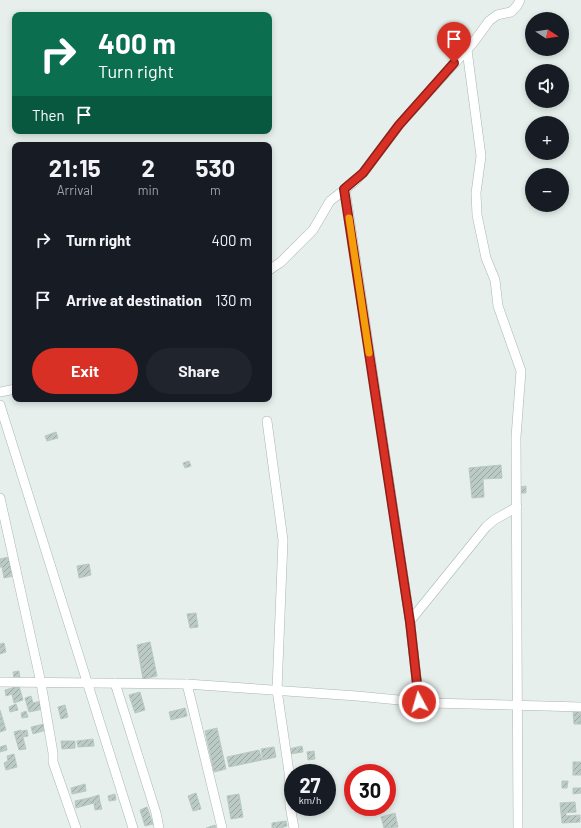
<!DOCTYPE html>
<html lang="en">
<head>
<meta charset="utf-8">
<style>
	body { margin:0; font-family:Barlow,sans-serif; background:#20242c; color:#f1f3f6; height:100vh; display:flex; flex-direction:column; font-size:15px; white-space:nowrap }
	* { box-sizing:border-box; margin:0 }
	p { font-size:13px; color:#9ea1a6 }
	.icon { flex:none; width:22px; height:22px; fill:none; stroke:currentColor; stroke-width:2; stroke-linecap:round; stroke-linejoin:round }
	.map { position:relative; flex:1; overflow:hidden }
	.panel { position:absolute; left:12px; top:142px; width:260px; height:260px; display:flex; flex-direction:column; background:#171b24; border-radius:8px; box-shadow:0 2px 6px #0003 }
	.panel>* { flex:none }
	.banner { position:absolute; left:12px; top:12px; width:260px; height:122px; border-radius:8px; box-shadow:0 2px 6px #0003; background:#0b6e4f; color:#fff; overflow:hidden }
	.needle { width:26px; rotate:102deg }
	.fabs { position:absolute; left:525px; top:12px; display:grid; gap:8px }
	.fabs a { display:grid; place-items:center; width:44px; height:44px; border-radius:50%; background:#171b24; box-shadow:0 2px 6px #0003; font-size:20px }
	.speed { position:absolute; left:284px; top:764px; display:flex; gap:8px; font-size:20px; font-weight:700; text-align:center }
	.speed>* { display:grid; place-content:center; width:52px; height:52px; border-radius:50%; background:#171b24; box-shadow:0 2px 6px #0003; line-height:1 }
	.speed small { font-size:10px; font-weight:400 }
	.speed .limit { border:6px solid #d22; background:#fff; color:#111 }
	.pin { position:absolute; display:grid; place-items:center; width:34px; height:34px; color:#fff; margin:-41px -17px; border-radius:50% 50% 50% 0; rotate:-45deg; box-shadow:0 0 4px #0007 }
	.pin .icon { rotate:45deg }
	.me { position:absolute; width:44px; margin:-22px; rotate:354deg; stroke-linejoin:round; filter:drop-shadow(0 0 3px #0008) }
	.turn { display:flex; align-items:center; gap:14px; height:84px; padding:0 20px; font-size:18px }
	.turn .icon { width:52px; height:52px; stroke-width:2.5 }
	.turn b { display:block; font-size:28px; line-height:34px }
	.then { display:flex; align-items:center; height:38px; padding:0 20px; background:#0003; gap:8px; font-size:15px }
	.eta { display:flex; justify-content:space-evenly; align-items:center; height:68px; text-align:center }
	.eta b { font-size:24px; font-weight:700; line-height:28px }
	.button { display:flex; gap:8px; margin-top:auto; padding:8px 20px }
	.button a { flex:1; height:46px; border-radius:24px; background:#d93025; color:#fff; font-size:16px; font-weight:700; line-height:46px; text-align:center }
	.button a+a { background:#20242c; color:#f1f3f6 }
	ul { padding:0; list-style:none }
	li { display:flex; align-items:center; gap:12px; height:60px; padding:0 20px }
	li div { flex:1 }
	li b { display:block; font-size:15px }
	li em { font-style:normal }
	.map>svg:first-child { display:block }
</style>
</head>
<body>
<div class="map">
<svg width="581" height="828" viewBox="0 0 581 828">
	<defs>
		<pattern id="building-hatch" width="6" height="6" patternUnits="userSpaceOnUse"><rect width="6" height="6" fill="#bbcac4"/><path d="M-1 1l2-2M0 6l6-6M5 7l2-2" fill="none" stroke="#98a6a0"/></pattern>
	</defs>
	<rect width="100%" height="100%" fill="#e6efeb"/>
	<g fill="url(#building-hatch)" stroke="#b8c9c2">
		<polygon points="56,432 58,438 47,441 45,436"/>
		<polygon points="189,461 191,466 185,468 183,463"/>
		<polygon points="501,465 502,478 483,479 484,497 472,498 469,468"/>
		<polygon points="526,486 526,493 521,493 520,487"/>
		<polygon points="9,557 13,576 4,578 2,567 0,567 0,559"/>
		<polygon points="89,564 91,575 79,578 77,566"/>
		<polygon points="196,613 198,627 190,628 187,614"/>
		<polygon points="150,642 157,676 143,679 137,645"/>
		<polygon points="4,643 6,652 0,654 0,644"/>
		<polygon points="19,671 20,679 14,679 13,672"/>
		<polygon points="19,686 23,700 14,703 12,694 6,696 5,690"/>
		<polygon points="140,692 145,710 135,713 129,695"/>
		<polygon points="31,696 33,703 41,701 43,709 29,712 25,698"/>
		<polygon points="16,704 18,710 10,712 9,707"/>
		<polygon points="65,705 68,717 61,719 58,707"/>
		<polygon points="185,708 187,716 171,720 169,712"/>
		<polygon points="0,710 6,730 0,732"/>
		<polygon points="26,711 28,717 22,718 21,713"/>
		<polygon points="573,711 581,711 581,724 574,724"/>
		<polygon points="44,724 46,730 33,734 31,727"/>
		<polygon points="217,728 226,769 214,772 205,731"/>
		<polygon points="21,730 26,749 19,750 14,732"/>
		<polygon points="27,730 28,736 23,737 22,731"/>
		<polygon points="93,739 94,746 78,747 77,741"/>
		<polygon points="61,741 75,741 75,748 62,749"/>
		<polygon points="6,745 7,750 0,752 0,747"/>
		<polygon points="302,746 303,752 290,754 289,749"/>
		<polygon points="274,747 276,757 263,760 261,749"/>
		<polygon points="259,750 262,760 229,767 227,757"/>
		<polygon points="314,751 315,759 308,760 307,752"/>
		<polygon points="14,754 17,767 6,770 4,763 8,761 7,756"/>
		<rect x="573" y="762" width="8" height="13"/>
		<polygon points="562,781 568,781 567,788 562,788"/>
		<polygon points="85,784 86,791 72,794 71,788"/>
		<polygon points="573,788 581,788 581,793 573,794"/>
		<polygon points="196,793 201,809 193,811 188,796"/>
		<polygon points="115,794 116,800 109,801 108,796"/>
		<polygon points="239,794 243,817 231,819 227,796"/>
		<polygon points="99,795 100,802 90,804 89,798"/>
		<polygon points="89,798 90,804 76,808 75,801"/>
		<polygon points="100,802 102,809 95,810 94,804"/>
		<polygon points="575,802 576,812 561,813 560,803"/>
		<polygon points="147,807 153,824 145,826 140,810"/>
		<polygon points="395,813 398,827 384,828 381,817"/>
		<polygon points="561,813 566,813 566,816 580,815 580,822 562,823"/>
		<polygon points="286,821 287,826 283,827 283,828 272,828 272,823"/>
		<polygon points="215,825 216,828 206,828"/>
	</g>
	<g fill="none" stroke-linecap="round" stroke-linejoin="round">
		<defs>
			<g id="street">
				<polyline points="467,50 481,156 476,193 477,215 486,258 495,280 498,306 521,371 516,437 518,828"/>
				<polyline points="345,189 410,621"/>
				<polyline points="269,270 281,262 313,230 330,201 353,183 363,173 399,125 473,43 489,21 497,15 511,12 517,6 520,0"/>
				<polyline points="0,392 15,389"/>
				<polyline points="0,405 133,828"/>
				<polyline points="267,421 283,540 277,690 289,772 290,806 294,828"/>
				<polyline points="0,498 41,683 53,753 53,762 76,828"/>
				<polyline points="0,682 187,684 357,696 430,703 581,707"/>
				<polyline points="115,683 156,813 159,828"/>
				<polyline points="187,684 222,828"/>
				<polyline points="419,702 410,621 486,527 494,520 517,507"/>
			</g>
		</defs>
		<use href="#street" stroke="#a8b8b2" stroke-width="10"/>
		<use href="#street" stroke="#fff" stroke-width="9"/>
	</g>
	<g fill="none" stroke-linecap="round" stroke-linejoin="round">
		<defs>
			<polyline id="route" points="419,702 410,622 344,189 363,173 399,125 454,63"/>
		</defs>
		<use href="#route" stroke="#8d1f18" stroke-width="10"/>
		<use href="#route" stroke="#d93025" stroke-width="7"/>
		<polyline stroke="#f59e0b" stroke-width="7" points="349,218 369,353"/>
	</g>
</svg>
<div class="fabs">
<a><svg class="needle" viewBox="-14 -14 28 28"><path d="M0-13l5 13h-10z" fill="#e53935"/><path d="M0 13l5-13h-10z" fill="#9ea1a6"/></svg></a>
<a><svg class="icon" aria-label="sound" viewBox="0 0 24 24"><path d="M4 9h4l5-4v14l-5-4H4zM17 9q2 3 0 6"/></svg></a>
<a>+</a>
<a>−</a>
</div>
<div class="speed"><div>27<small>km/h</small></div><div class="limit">30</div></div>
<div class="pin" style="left:454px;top:63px;background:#d93025"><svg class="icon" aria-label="arrive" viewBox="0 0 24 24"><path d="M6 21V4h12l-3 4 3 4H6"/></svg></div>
<svg class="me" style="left:419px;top:702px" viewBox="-20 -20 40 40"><circle r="17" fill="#d93025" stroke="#fff" stroke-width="3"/><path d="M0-11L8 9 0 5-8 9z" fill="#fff"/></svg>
<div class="banner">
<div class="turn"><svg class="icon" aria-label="right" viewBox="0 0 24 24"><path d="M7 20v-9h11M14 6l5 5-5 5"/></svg><div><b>400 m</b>Turn right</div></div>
<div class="then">Then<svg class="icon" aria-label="arrive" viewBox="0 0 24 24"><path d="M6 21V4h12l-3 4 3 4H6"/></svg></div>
</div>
<section class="panel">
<div class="eta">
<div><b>21:15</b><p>Arrival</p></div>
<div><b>2</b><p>min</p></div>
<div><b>530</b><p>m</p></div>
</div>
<ul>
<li><svg class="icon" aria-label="right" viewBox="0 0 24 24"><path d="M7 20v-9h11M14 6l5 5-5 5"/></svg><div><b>Turn right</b></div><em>400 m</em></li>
<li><svg class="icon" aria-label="arrive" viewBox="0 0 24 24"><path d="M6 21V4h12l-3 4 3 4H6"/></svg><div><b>Arrive at destination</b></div><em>130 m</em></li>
</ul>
<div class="button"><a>Exit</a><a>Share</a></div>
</section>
</div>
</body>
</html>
